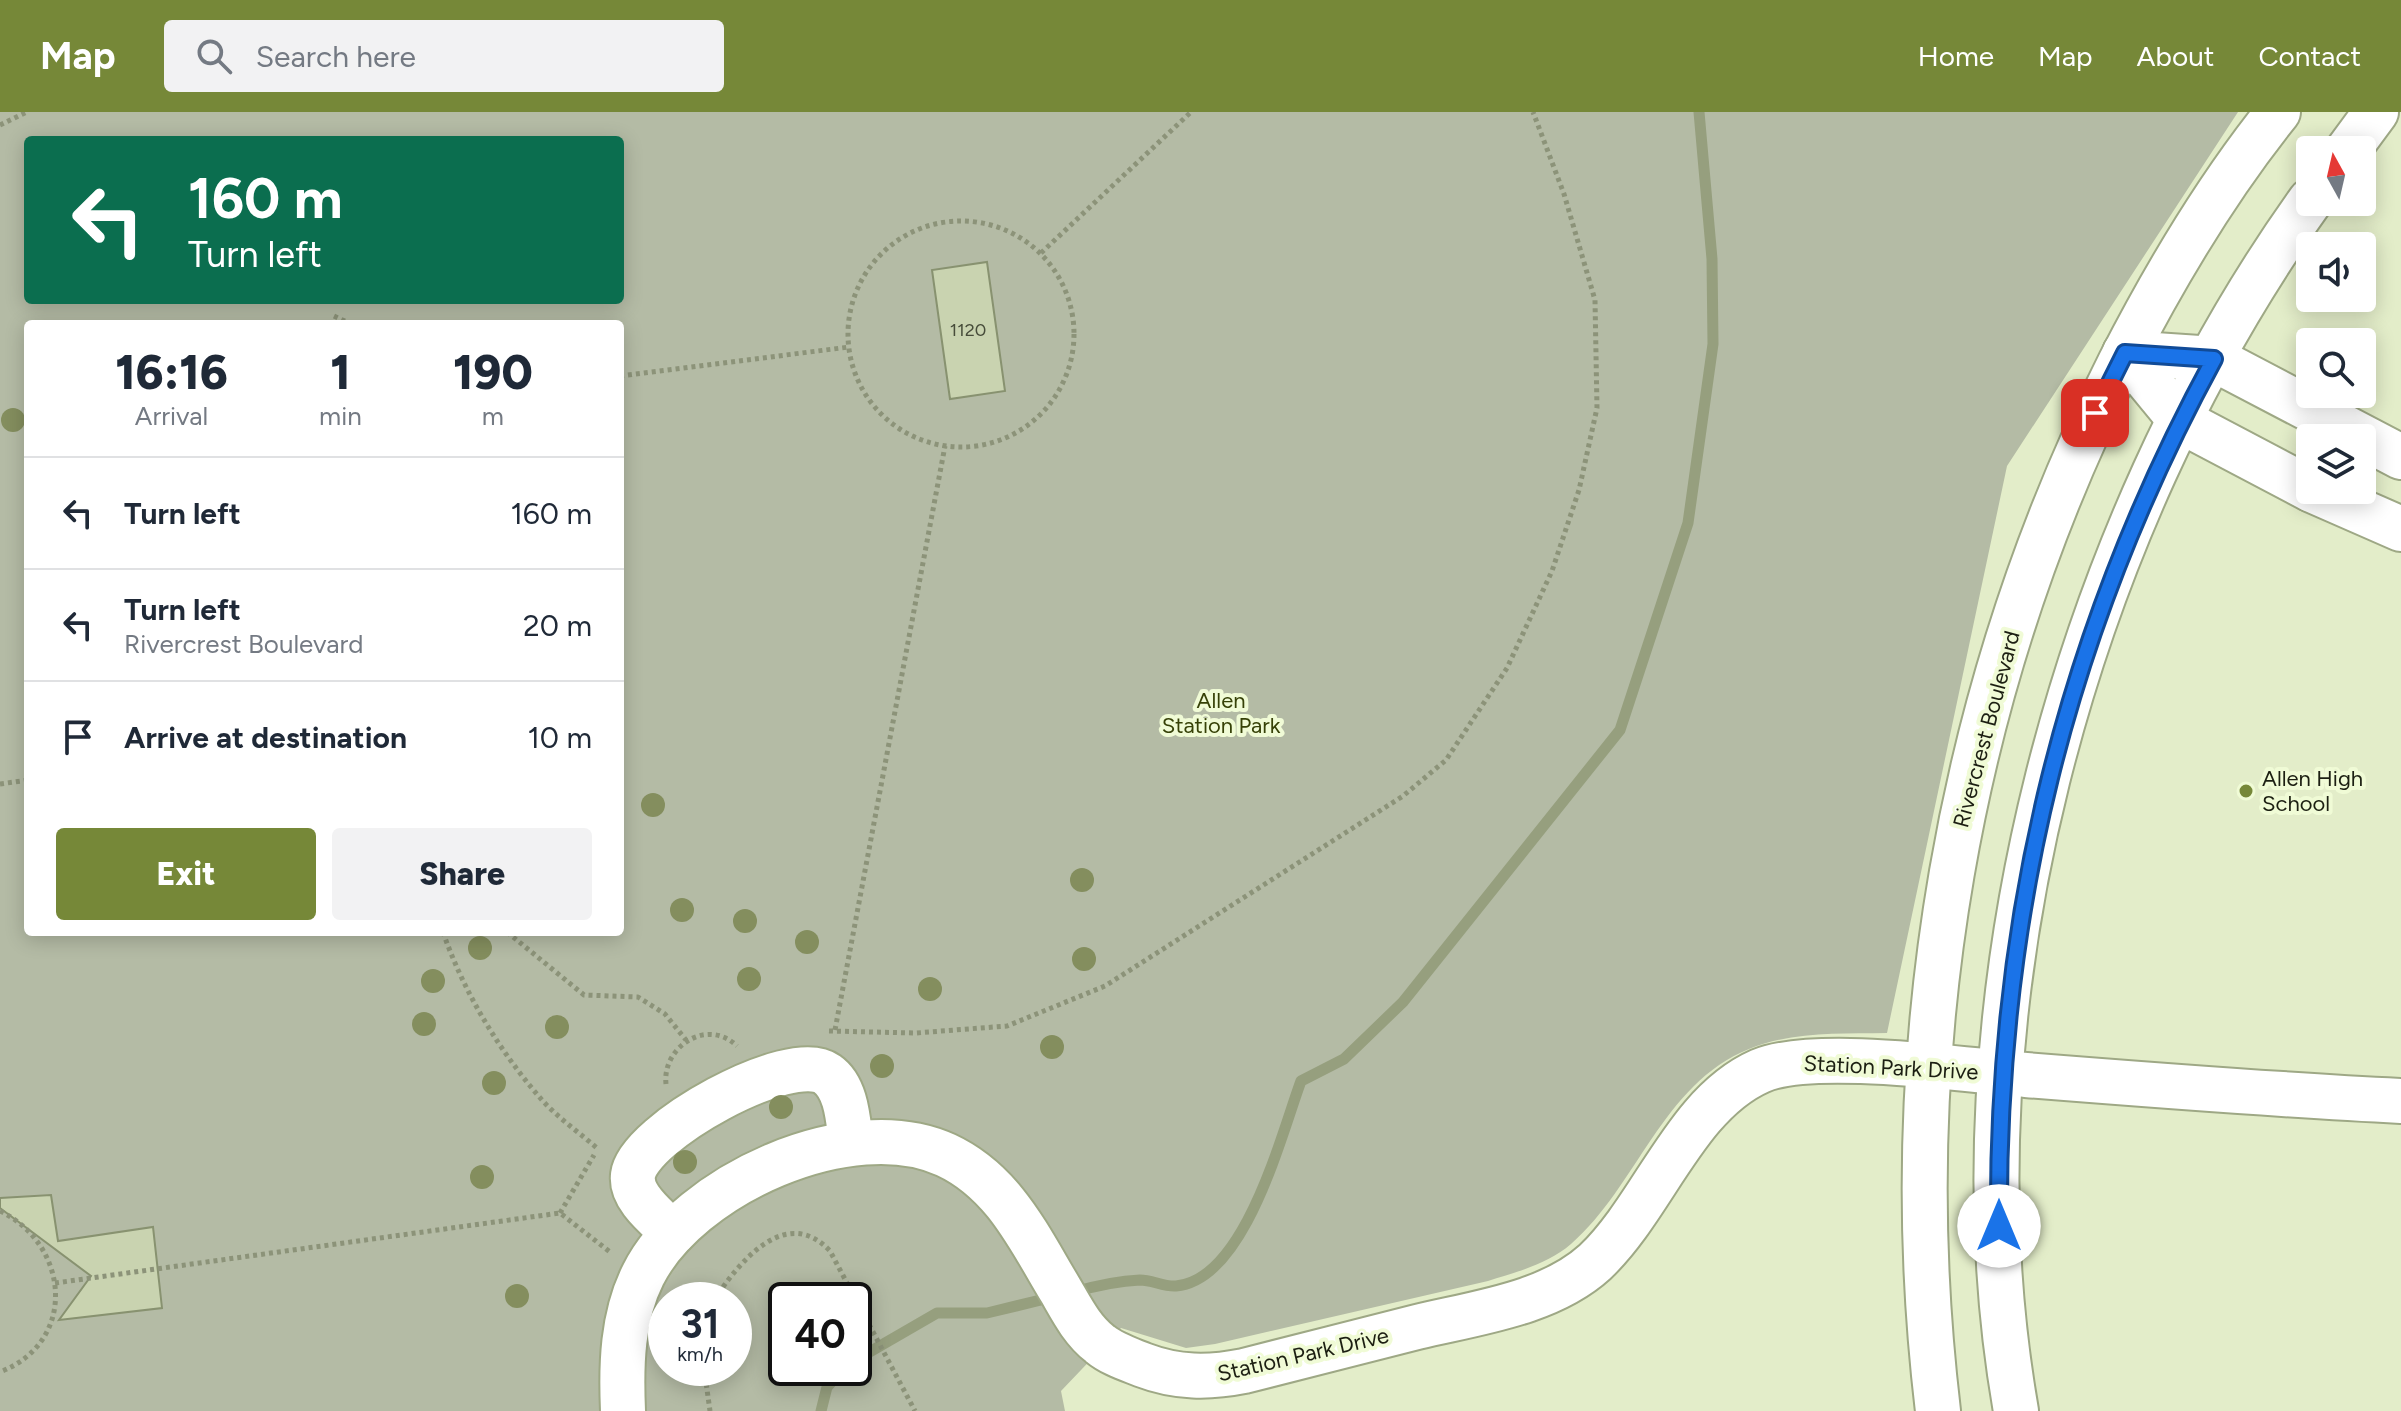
<!DOCTYPE html>
<html lang="en">
<head>
<meta charset="utf-8">
<style>
	body { margin:0; font-family:Figtree,sans-serif; background:#f2f2f3; color:#1f2937; height:100vh; display:flex; flex-direction:column; font-size:30px; white-space:nowrap }
	* { box-sizing:border-box; margin:0 }
	p { font-size:26px; color:#747a83 }
	.icon { flex:none; width:44px; height:44px; fill:none; stroke:currentColor; stroke-width:2; stroke-linecap:round; stroke-linejoin:round }
	.map { position:relative; flex:1; overflow:hidden }
	.details { position:absolute; left:24px; top:208px; width:600px; height:616px; display:flex; flex-direction:column; background:#fff; border-radius:8px; box-shadow:0 4px 20px #0003 }
	.details>* { flex:none }
	.banner { position:absolute; left:24px; top:24px; width:600px; height:168px; border-radius:8px; box-shadow:0 4px 20px #0003; background:#0b6e4f; color:#fff; overflow:hidden }
	.needle { width:52px; rotate:352deg }
	.buttons { position:absolute; left:2296px; top:24px; display:grid; gap:16px }
	.buttons a { display:grid; place-items:center; width:80px; height:80px; border-radius:8px; background:#fff; box-shadow:0 4px 20px #0003; font-size:40px }
	.speed { position:absolute; left:648px; top:1170px; display:flex; gap:16px; font-size:40px; font-weight:700; text-align:center }
	.speed>* { display:grid; place-content:center; width:104px; height:104px; border-radius:50%; background:#fff; box-shadow:0 4px 20px #0003; line-height:1 }
	.speed small { font-size:20px; font-weight:400 }
	.speed .limit { border:4px solid #111; border-radius:12px; background:#fff; color:#111 }
	.pin { position:absolute; display:grid; place-items:center; width:68px; height:68px; color:#fff; margin:-34px; border-radius:16px; box-shadow:0 4px 12px #0006 }
	.me { position:absolute; width:88px; margin:-44px; rotate:0deg; stroke-linejoin:round; filter:drop-shadow(0 0 6px #0008) }
	.turn { display:flex; align-items:center; gap:28px; height:168px; padding:0 32px; font-size:36px }
	.turn .icon { width:104px; height:104px; stroke-width:2.5 }
	.turn b { display:block; font-size:56px; line-height:68px }
	.eta { display:flex; justify-content:space-evenly; align-items:center; height:136px; text-align:center }
	.eta b { font-size:48px; font-weight:800; line-height:56px }
	.primary-button { display:flex; gap:16px; margin-top:auto; padding:16px 32px }
	.primary-button a { flex:1; height:92px; border-radius:8px; background:#768838; color:#fff; font-size:32px; font-weight:800; line-height:92px; text-align:center }
	.primary-button a+a { background:#f2f2f3; color:#1f2937 }
	ul { padding:0; list-style:none }
	li { display:flex; align-items:center; gap:24px; height:112px; padding:0 32px; border-top:2px solid #e0e1e3 }
	li div { flex:1 }
	li b { display:block; font-size:30px }
	li em { font-style:normal }
	header { display:flex; align-items:center; gap:48px; box-sizing:border-box; height:112px; padding:0 40px; background:#768838; color:#fff }
	header strong { font-size:38px }
	nav { display:flex; gap:44px; margin-inline-start:auto; font-size:28px }
	.search { width:560px; height:72px; background:#f2f2f3; display:flex; align-items:center; gap:20px; box-sizing:border-box; padding:0 28px; border-radius:8px; color:#747a83; font-size:30px }
	.map>svg:first-child { display:block }
</style>
</head>
<body>
<header>
<strong>Map</strong>
<div class="search"><svg class="icon" aria-label="search" viewBox="0 0 24 24"><circle cx="10" cy="10" r="6"/><path d="M15 15l6 6"/></svg>Search here</div>
<nav><a>Home</a><a>Map</a><a>About</a><a>Contact</a></nav>
</header>
<div class="map">
<svg width="2401" height="1299" viewBox="0 0 2401 1299">
	<rect width="100%" height="100%" fill="#e3edc9"/>
	<path fill="#b4bba5" fill-rule="evenodd" d="M0 0H2238L2007 354 1887 921C1840 922 1793 919 1749 937 1662 972 1637 1075 1571 1132 1548 1152 1516 1160 1488 1169L1215 1232 1186 1236 1121 1216 1061 1279 1065 1299H0ZM28 28H620V188H28ZM28 212H620V820H28ZM666 1188H734V1256H666ZM786 1188H854V1256H786Z"/>
	<g fill="none" stroke-linecap="round" stroke-linejoin="round">
		<g stroke="#969f7e" stroke-width="11">
			<path d="M1074 1180C1095 1174 1118 1169 1140 1168 1152 1168 1164 1175 1176 1174 1245 1168 1281 1023 1301 969L1344 947 1403 890 1620 618 1688 411 1713 232 1712 147 1699 0"/>
			<polyline points="854,1249 937,1201 987,1201 1053,1185"/>
			<polyline points="821,1299 827,1275 844,1256"/>
		</g>
	</g>
	<g fill="#c9d3b0" stroke="#889270" stroke-width="2">
		<polygon points="987,150 1005,279 950,287 932,158"/>
		<polygon points="51,1083 58,1129 153,1115 162,1196 59,1208 91,1164 0,1096 0,1086"/>
	</g>
	<g fill="none" stroke-linecap="round" stroke-linejoin="round">
		<defs>
			<g id="minor">
				<polyline points="2348,38 2376,0"/>
				<polyline points="2125,241 2214,247 2401,345"/>
				<polyline points="2125,241 2181,309 2310,377"/>
				<polyline points="2312,378 2401,417"/>
				<path d="M673 1121C659 1107 630 1086 633 1063 638 1021 791 936 827 962 847 976 848 1009 851 1030"/>
				<path d="M623 1299C621 1253 622 1205 643 1163 688 1073 851 999 946 1043 1004 1070 1029 1126 1061 1179 1072 1198 1082 1218 1100 1232 1112 1242 1128 1247 1143 1253 1177 1266 1209 1266 1244 1259 1302 1244 1359 1230 1417 1215 1475 1201 1549 1192 1595 1150 1654 1094 1685 992 1760 959 1813 936 1964 958 2026 963 2151 973 2276 983 2401 989"/>
				<path d="M1938 1299C1895 940 1957 574 2120 251 2165 163 2216 77 2278 0"/>
				<path d="M2016 1299C1945 896 2073 420 2310 89"/>
			</g>
		</defs>
		<use href="#minor" stroke="#9ea885" stroke-width="48"/>
		<g stroke="#8c9379" stroke-width="5" stroke-dasharray="4 4" stroke-linecap="butt">
			<polyline points="0,13 27,0"/>
			<circle cx="961" cy="222" r="113"/>
			<polyline points="1041,141 1191,0"/>
			<polyline points="334,204 351,212"/>
			<polyline points="620,264 849,235"/>
			<polyline points="0,672 28,668"/>
			<path d="M443 820C464 881 500 940 542 988 558 1006 580 1021 598 1037"/>
			<polyline points="507,820 584,883 638,885 665,902 686,928"/>
			<polyline points="835,918 945,334"/>
			<polyline points="829,919 916,921 1007,914 1105,874 1403,684 1446,648 1507,556 1552,459 1579,378 1597,296 1595,188 1564,82 1533,0"/>
			<path d="M666 972C662 935 707 905 737 934"/>
			<path d="M0 1099C70 1133 78 1230 0 1260"/>
			<polyline points="560,1101 594,1043"/>
			<polyline points="55,1171 560,1101 610,1140"/>
			<polyline points="682,1180 699,1188"/>
			<path d="M714 1188C739 1150 786 1092 830 1139L915 1299"/>
			<polyline points="704,1256 710,1299"/>
		</g>
		<use href="#minor" stroke="#fff" stroke-width="44"/>
	</g>
	<g fill="#848e5e">
		<circle cx="13" cy="308" r="12"/>
		<circle cx="653" cy="693" r="12"/>
		<circle cx="1082" cy="768" r="12"/>
		<circle cx="682" cy="798" r="12"/>
		<circle cx="745" cy="809" r="12"/>
		<circle cx="807" cy="830" r="12"/>
		<circle cx="480" cy="836" r="12"/>
		<circle cx="1084" cy="847" r="12"/>
		<circle cx="749" cy="867" r="12"/>
		<circle cx="433" cy="869" r="12"/>
		<circle cx="930" cy="877" r="12"/>
		<circle cx="424" cy="912" r="12"/>
		<circle cx="557" cy="915" r="12"/>
		<circle cx="1052" cy="935" r="12"/>
		<circle cx="882" cy="954" r="12"/>
		<circle cx="494" cy="971" r="12"/>
		<circle cx="781" cy="995" r="12"/>
		<circle cx="685" cy="1050" r="12"/>
		<circle cx="482" cy="1065" r="12"/>
		<circle cx="517" cy="1184" r="12"/>
	</g>
	<g fill="none" stroke-linecap="round" stroke-linejoin="round">
		<defs>
			<path id="route" d="M1999 1114C1996 804 2066 519 2214 247L2125 241 2095 301"/>
		</defs>
		<use href="#route" stroke="#114b97" stroke-width="20"/>
		<use href="#route" stroke="#1a73e8" stroke-width="14"/>
	</g>
	<circle fill="#768838" stroke="#f0fbd6" stroke-width="3" cx="2246" cy="679" r="8"/>
	<g text-anchor="middle" stroke-width="8" stroke-linejoin="round" paint-order="stroke">
		<g font-size="18" fill="#474c3a">
			<text x="968" y="224">1120</text>
		</g>
		<g font-size="22" fill="#364107" stroke="#f0fbd6">
			<text x="1221" y="596">Allen<tspan x="1221" dy="25">Station Park</tspan></text>
		</g>
		<g font-size="22" fill="#1c1f12" stroke="#f0fbd6">
			<text transform="translate(1986 617) rotate(-75)" y="8">Rivercrest Boulevard</text>
			<text transform="translate(1891 955) rotate(3)" y="8">Station Park Drive</text>
			<text transform="translate(1303 1242) rotate(-13)" y="8">Station Park Drive</text>
		</g>
		<g font-size="22" fill="#1c1f12" stroke="#f0fbd6" text-anchor="start">
			<text x="2262" y="674">Allen High<tspan x="2262" dy="25">School</tspan></text>
		</g>
	</g>
</svg>
<div class="buttons">
<a><svg class="needle" viewBox="-14 -14 28 28"><path d="M0-13l5 13h-10z" fill="#e53935"/><path d="M0 13l5-13h-10z" fill="#747a83"/></svg></a>
<a><svg class="icon" aria-label="sound" viewBox="0 0 24 24"><path d="M4 9h4l5-4v14l-5-4H4zM17 9q2 3 0 6"/></svg></a>
<a><svg class="icon" aria-label="search" viewBox="0 0 24 24"><circle cx="10" cy="10" r="6"/><path d="M15 15l6 6"/></svg></a>
<a><svg class="icon" aria-label="layers" viewBox="0 0 24 24"><path d="M12 4l9 5-9 5-9-5zM3 14l9 5 9-5"/></svg></a>
</div>
<div class="speed"><div>31<small>km/h</small></div><div class="limit">40</div></div>
<div class="pin" style="left:2095px;top:301px;background:#d93025"><svg class="icon" aria-label="arrive" viewBox="0 0 24 24"><path d="M6 21V4h12l-3 4 3 4H6"/></svg></div>
<svg class="me" style="left:1999px;top:1114px" viewBox="-20 -20 40 40"><circle r="19" fill="#fff"/><path d="M0-13L10 11 0 6-10 11z" fill="#1a73e8"/></svg>
<div class="banner">
<div class="turn"><svg class="icon" aria-label="left" viewBox="0 0 24 24"><path d="M17 20v-9H6M10 6l-5 5 5 5"/></svg><div><b>160 m</b>Turn left</div></div>
</div>
<section class="details">
<div class="eta">
<div><b>16:16</b><p>Arrival</p></div>
<div><b>1</b><p>min</p></div>
<div><b>190</b><p>m</p></div>
</div>
<ul>
<li><svg class="icon" aria-label="left" viewBox="0 0 24 24"><path d="M17 20v-9H6M10 6l-5 5 5 5"/></svg><div><b>Turn left</b></div><em>160 m</em></li>
<li><svg class="icon" aria-label="left" viewBox="0 0 24 24"><path d="M17 20v-9H6M10 6l-5 5 5 5"/></svg><div><b>Turn left</b><p>Rivercrest Boulevard</p></div><em>20 m</em></li>
<li><svg class="icon" aria-label="arrive" viewBox="0 0 24 24"><path d="M6 21V4h12l-3 4 3 4H6"/></svg><div><b>Arrive at destination</b></div><em>10 m</em></li>
</ul>
<div class="primary-button"><a>Exit</a><a>Share</a></div>
</section>
</div>
</body>
</html>
